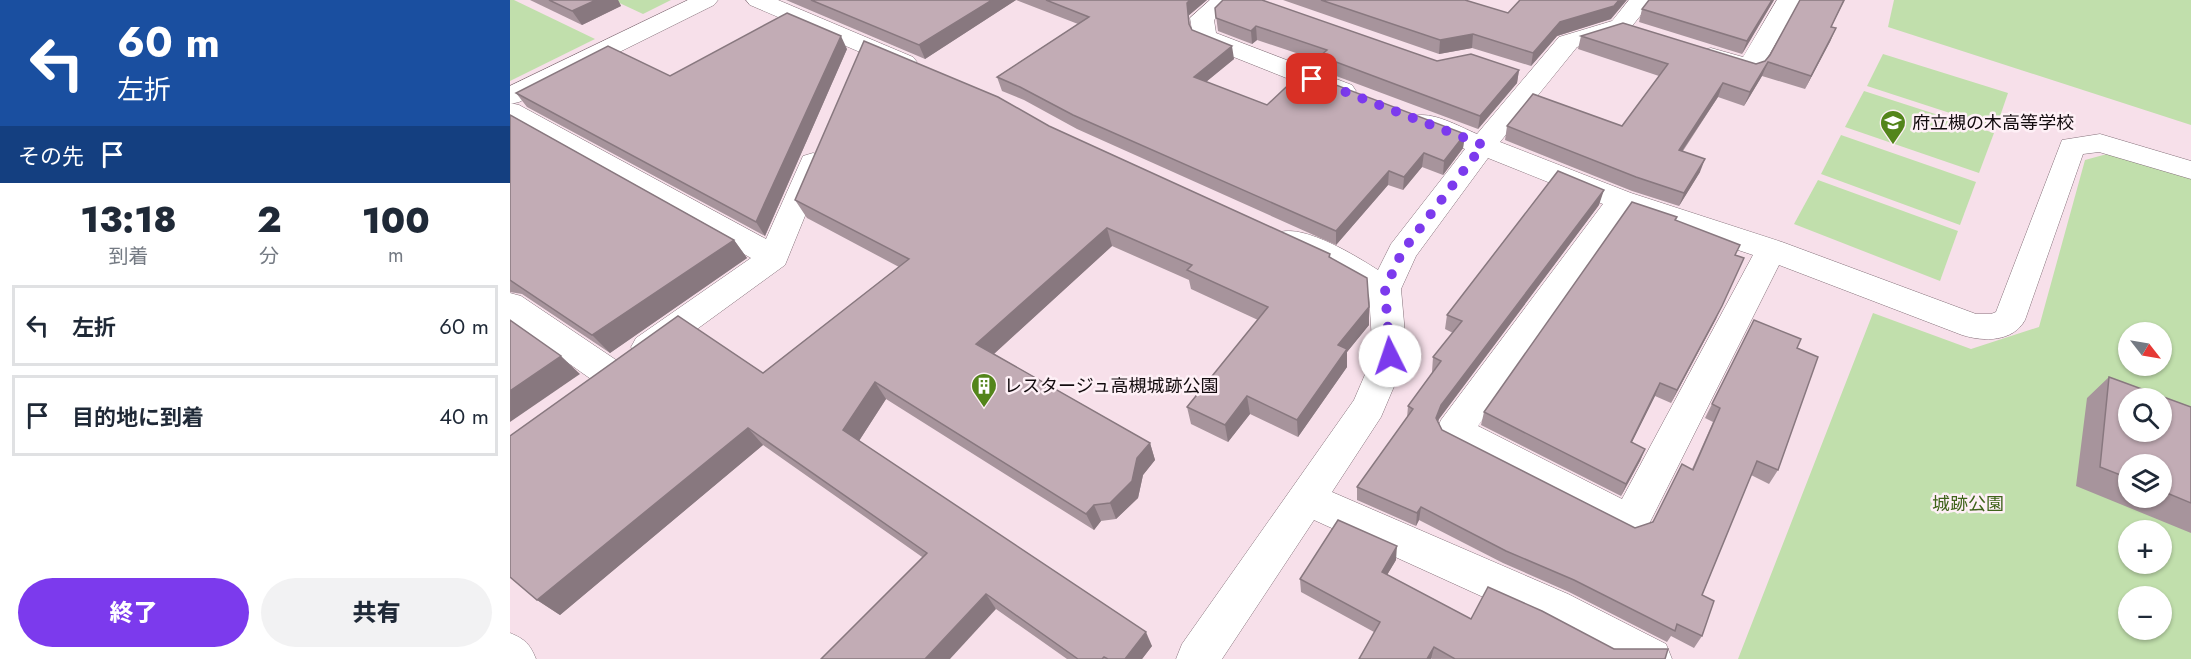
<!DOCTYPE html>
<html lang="ja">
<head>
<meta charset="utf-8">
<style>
	body { margin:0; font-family:Jost,"Noto Sans JP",sans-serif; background:#f2f2f3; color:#1f2937; height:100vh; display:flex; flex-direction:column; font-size:22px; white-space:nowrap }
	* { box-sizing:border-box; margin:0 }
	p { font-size:20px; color:#747a83 }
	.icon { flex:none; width:33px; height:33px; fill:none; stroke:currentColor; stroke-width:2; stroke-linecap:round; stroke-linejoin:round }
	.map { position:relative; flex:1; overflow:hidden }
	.sheet { display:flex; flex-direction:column; background:#fff; width:510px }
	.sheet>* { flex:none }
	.guide { background:#1a4fa0; color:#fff; overflow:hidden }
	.needle { width:39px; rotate:121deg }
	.tools { position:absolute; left:1608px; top:322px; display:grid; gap:12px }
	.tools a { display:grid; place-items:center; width:54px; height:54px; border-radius:50%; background:#fff; box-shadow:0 2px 4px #0004; font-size:30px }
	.pin { position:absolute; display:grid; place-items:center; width:51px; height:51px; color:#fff; margin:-26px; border-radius:12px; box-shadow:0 3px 9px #0006 }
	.me { position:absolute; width:66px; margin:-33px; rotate:356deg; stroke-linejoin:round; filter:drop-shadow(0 0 4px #0008) }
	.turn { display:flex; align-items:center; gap:21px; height:126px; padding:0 18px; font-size:27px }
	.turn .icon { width:78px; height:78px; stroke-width:2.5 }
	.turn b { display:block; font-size:42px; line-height:51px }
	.then { display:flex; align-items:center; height:57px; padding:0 18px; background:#0003; gap:12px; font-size:22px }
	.eta { display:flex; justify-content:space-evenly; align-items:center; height:102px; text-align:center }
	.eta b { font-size:36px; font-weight:800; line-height:42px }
	.action { display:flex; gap:12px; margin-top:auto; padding:12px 18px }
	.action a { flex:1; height:69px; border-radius:36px; background:#7c3aed; color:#fff; font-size:24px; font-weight:800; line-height:69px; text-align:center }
	.action a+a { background:#f2f2f3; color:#1f2937 }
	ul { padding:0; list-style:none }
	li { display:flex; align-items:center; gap:18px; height:81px; margin:0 12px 9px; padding:0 6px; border:3px solid #e0e1e3; border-radius:0px }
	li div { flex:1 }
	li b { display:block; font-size:22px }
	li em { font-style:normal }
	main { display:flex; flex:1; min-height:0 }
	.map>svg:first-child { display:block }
</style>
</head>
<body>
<main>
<section class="sheet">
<div class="guide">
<div class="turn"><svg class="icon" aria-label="left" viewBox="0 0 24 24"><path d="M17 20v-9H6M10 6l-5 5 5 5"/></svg><div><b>60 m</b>左折</div></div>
<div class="then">その先<svg class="icon" aria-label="arrive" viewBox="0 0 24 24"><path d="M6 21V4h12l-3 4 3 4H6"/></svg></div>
</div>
<div class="eta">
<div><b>13:18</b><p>到着</p></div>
<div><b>2</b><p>分</p></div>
<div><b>100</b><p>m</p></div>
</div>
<ul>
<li><svg class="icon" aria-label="left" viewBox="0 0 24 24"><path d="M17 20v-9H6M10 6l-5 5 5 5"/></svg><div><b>左折</b></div><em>60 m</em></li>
<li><svg class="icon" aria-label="arrive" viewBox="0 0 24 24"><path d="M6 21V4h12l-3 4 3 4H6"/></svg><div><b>目的地に到着</b></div><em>40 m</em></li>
</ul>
<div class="action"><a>終了</a><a>共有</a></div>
</section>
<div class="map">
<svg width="1681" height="659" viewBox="0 0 1681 659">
	<rect width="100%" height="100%" fill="#f7e0ea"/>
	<g fill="#c1dfac" fill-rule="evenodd">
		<polygon points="0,0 4,0 85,39 0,81"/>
		<polygon points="103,0 161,0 133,14"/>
		<polygon points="1384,0 1681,0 1681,125 1378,27"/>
		<polygon points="1373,54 1498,93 1486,128 1357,86"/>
		<polygon points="1354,91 1484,133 1469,173 1335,127"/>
		<polygon points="1331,135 1466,182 1450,225 1311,174"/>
		<path d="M1608 151 1681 174V659H1228L1363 313 1461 349 1529 327 1575 160ZM1618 333H1652V366H1618ZM1618 399H1652V432H1618ZM1618 465H1652V498H1618ZM1618 531H1652V564H1618ZM1618 597H1652V630H1618Z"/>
		<polygon points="1308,180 1448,231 1430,281 1284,224"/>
	</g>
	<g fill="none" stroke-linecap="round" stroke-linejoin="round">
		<defs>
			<g id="street">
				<polygon points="236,0 268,0 403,57 407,62 403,67 394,70 385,67 240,5"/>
				<polygon points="700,0 726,0 704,20 706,33 842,85 846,91 842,97 833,99 824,97 686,42 683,37 680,18"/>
				<path d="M1119 0H1143L1118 31 1067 47 990 142 1121 193 1272 242 1466 314H1481L1486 312 1552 140 1590 134 1681 161V179L1589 152 1573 154 1515 320C1503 342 1474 342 1452 335L1269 265 1134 534 1120 539 931 442 926 431 931 420 1093 204 978 158 906 256 891 289 897 356 871 417 822 492 1058 594 1156 644 1162 659H1098L1028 622 804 520 712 659H666L672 644 844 400 863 356 859 295 822 271 770 248 766 240 770 232C796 225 846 256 868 270L881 244 955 149 903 128 899 122 903 116C923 111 948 126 967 134L1049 37 1102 21ZM1117 213 1243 255 1112 499 968 426Z"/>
				<polygon points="1267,0 1291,0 1249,72 1240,75 1192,60 1189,55 1192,50 1201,48 1233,57"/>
				<polygon points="0,103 9,105 256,239 293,156 303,153 313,156 317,162 275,265 150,356 138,360 126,356 121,347 126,338 241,258 0,122"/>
				<polygon points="0,293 11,296 112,364 117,374 112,384 100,388 88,384 0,322"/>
				<path d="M0 633C15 639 20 644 26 659H0Z"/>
			</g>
			<polygon id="secondary" points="178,0 208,0 204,5 9,102 0,104 0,86"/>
		</defs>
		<use href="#street" stroke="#85717a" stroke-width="1"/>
		<use href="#secondary" stroke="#85717a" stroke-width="1"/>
		<use href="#street" fill="#fff" fill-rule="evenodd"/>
		<use href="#secondary" fill="#fff" fill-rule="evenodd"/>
	</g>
	<g fill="#a7949c" fill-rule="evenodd">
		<polygon points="20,0 108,0 111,6 72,25"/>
		<polygon points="276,0 697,0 678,16 679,25 682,30 724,59 696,82 757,105 955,134 953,148 933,175 912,167 893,190 878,185 826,245 567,129 514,100 492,91 487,77 568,24 506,0 415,59"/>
		<polygon points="773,0 955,0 998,13 1101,19 1047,36 1021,66 962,48 929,54"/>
		<polygon points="1264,0 1232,54 1129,22 1132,9"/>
		<polygon points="1290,0 1335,0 1321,27 1326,28 1295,89 1252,76 1234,106 1208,97 1173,151 1190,172 1169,206 1122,191 995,140 997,126 1112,126 1149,76 1068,49 1071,36 1246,64 1255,61 1260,55"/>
		<polygon points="705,8 927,61 1009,70 1007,83 968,129 810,70 810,61 747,40 742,44 708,31"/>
		<polygon points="337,49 255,236 17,107 6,93 160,76"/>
		<polygon points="0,115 224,240 237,258 100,353 12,294 0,292"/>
		<polygon points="539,126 821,257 859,325 837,352 837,367 788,437 740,414 718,442 681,424 677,407 748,320 681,289 679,280 602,246 484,354 640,443 645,460 633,475 628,498 606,519 591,521 584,530 376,399 349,441 642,646 632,659 557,659 253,445 50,615 27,600 253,373 389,267 297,218 285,200"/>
		<polygon points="1089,205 929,419 928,422 932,430 1125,528 1142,522 1182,469 1203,422 1195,418 1244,320 1287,348 1268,470 1259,484 1241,475 1192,595 1192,636 1184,648 1161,636 1157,642 1059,592 993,563 909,520 906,526 847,500 847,487 897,418 898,406 923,372 922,372 923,357 943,333 935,329 937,315"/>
		<polygon points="1167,217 1165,220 1225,255 1206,319 1161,403 1145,396 1122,442 1135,449 1130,461 1111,496 971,425 974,412"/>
		<path d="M1599 377 1681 407V533L1566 486 1577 398ZM1618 465H1652V498H1618Z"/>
		<polygon points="886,560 877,575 961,619 1155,659 922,659 864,632 791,592 790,579"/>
	</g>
	<g fill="#88787f">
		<polygon points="86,0 108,0 111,6 72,25 62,11"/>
		<polygon points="482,0 506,0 415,59 409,45"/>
		<polygon points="680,0 697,0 678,16 681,37 677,3"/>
		<polygon points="1109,0 1117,0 1101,19 1047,36 1021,66 1023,53 1050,22"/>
		<polygon points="1262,0 1264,0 1232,54 1237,41"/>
		<polygon points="746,26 747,40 742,44 741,31"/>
		<polygon points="1326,28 1320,42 1295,89 1301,76"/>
		<polygon points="963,34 962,48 929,54 930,40"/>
		<polygon points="331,36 337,49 255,236 246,222"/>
		<polygon points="722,46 724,59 686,90 684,77"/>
		<polygon points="1258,62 1252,76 1234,106 1240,92"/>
		<polygon points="1009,70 1007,83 968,129 970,116"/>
		<polygon points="1213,83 1208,97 1164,163 1169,150"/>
		<polygon points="955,134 953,148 933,175 934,161"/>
		<polygon points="914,153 912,167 893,190 894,177"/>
		<polygon points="1195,159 1190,172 1169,206 1174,193"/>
		<polygon points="879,171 878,185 826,245 826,231"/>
		<polygon points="1094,190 1089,205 929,419 924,432 926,418 931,405"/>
		<polygon points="597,228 602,246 475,362 466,344"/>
		<polygon points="224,240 237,258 100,353 82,335"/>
		<polygon points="1212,306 1206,319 1161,403 1167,390"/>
		<polygon points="859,307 859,325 837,352 837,367 788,437 787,420 828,345"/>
		<polygon points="51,356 70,374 0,422 0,391"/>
		<polygon points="365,382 376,399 345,447 333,430"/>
		<polygon points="1150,383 1145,396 1116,454 1121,442"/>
		<polygon points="737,396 740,414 718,442 715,425"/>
		<polygon points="238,428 253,445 50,615 27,600"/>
		<polygon points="640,443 645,460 633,475 628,498 606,519 600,503 627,458"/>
		<polygon points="1135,449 1130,461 1111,496 1116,484"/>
		<polygon points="584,505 591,521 584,530 576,514"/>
		<polygon points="911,507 909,520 906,526 907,513"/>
		<polygon points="887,546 886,560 871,585 872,572"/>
		<polygon points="476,594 486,609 440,659 415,659"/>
		<polygon points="636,632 642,646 632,659 615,659"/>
		<polygon points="924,647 921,659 917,659"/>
	</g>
	<g fill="#c2acb5" stroke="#88787f" stroke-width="1.5" fill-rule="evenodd">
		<polygon points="39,0 86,0 62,11"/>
		<polygon points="301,0 482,0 409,45"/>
		<polygon points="536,0 680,0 677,3 679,24 682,30 722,46 684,77 757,105 792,72 955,134 934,161 914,153 894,177 879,171 826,231 563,115 510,87 487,77 579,17"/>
		<polygon points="713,0 752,0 927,61 961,54 1009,70 970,116 810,56 817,50 746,26 741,31 706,18 705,8"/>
		<polygon points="811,0 955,0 998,13 1010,0 1109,0 1104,6 1050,22 1023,53 963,34 930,40"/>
		<polygon points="1139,0 1262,0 1237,41 1132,9"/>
		<polygon points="1290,0 1334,0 1321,27 1326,28 1301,76 1258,62 1240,92 1213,83 1169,150 1195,159 1174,193 1126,177 997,126 1023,94 1112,126 1158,64 1071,36 1113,23 1246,64 1255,61 1260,55"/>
		<polygon points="277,13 331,36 246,222 6,93 98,46 160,76"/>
		<polygon points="354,41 488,97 539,126 820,254 819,257 857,278 859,307 828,345 837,349 787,420 737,396 715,425 677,407 758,307 677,270 682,265 597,228 466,344 640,443 627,458 622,481 600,503 584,505 576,514 365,382 333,430 636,632 615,659 598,659 594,657 592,659 568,659 476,594 415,659 311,659 417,553 238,428 27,600 0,577 0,436 168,316 253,373 399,259 285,200"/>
		<polygon points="0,115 224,240 82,335 0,280"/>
		<polygon points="1048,171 1094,190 931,405 926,418 932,430 1125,528 1143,522 1172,464 1183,470 1210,408 1202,404 1244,320 1291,339 1287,348 1308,357 1268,470 1247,461 1192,595 1204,601 1192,636 1167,624 1165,631 1064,580 996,551 911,507 907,513 847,487 903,409 898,406 931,361 923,357 952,321 937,315"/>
		<polygon points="1122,202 1167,217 1165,220 1230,245 1225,255 1234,258 1212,306 1167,390 1150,383 1121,442 1135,449 1116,484 974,412"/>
		<polygon points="0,320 51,356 0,391"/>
		<path d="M1599 377 1681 407V503L1652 491V465H1618V478L1590 467ZM1618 399H1652V432H1618Z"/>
		<polygon points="828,520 887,546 872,572 961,619 978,587 1032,611 1104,649 1158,649 1155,659 945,659 924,647 917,659 849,659 870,622 790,579"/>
	</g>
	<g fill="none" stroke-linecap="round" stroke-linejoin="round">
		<polyline stroke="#7c3aed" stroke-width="10" stroke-dasharray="0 18" points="802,79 973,145 892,252 875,289 880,356"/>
	</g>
	<defs>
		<symbol id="school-pin" viewBox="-11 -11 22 30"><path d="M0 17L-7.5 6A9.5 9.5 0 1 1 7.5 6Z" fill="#53851b" stroke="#fef0f6"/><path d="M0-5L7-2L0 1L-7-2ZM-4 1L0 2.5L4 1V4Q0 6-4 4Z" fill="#fff"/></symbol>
		<symbol id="building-pin" viewBox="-11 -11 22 30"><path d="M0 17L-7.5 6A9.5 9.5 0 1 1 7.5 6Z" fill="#53851b" stroke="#fef0f6"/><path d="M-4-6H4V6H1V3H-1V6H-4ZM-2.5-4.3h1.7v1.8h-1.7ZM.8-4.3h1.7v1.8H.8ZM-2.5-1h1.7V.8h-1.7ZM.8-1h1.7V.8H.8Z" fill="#fff"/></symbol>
	</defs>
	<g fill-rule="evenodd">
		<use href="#school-pin" x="1368" y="108" width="30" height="40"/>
		<use href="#building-pin" x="459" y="371" width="30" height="40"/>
	</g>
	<g text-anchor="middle" stroke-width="5" stroke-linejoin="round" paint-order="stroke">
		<g font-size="18" fill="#120b0e" stroke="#fef0f6" text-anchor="start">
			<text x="1402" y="129">府立槻の木高等学校</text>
			<text x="494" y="392">レスタージュ高槻城跡公園</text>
		</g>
		<g font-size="18" fill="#3f631a" stroke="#fef0f6">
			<text x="1458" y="510">城跡公園</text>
		</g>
	</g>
</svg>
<div class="tools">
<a><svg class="needle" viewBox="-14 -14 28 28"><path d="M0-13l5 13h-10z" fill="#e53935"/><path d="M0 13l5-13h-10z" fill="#747a83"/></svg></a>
<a><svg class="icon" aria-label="search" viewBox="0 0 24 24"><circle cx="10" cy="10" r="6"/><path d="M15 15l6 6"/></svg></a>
<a><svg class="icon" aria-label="layers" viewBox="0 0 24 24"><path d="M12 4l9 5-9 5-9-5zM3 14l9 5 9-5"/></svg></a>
<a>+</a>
<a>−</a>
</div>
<div class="pin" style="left:802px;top:79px;background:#d93025"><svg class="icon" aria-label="arrive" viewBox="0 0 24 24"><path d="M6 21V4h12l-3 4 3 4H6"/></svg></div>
<svg class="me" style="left:880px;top:356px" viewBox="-20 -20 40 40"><circle r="19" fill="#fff"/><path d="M0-13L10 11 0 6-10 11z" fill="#7c3aed"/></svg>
</div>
</main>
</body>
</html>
